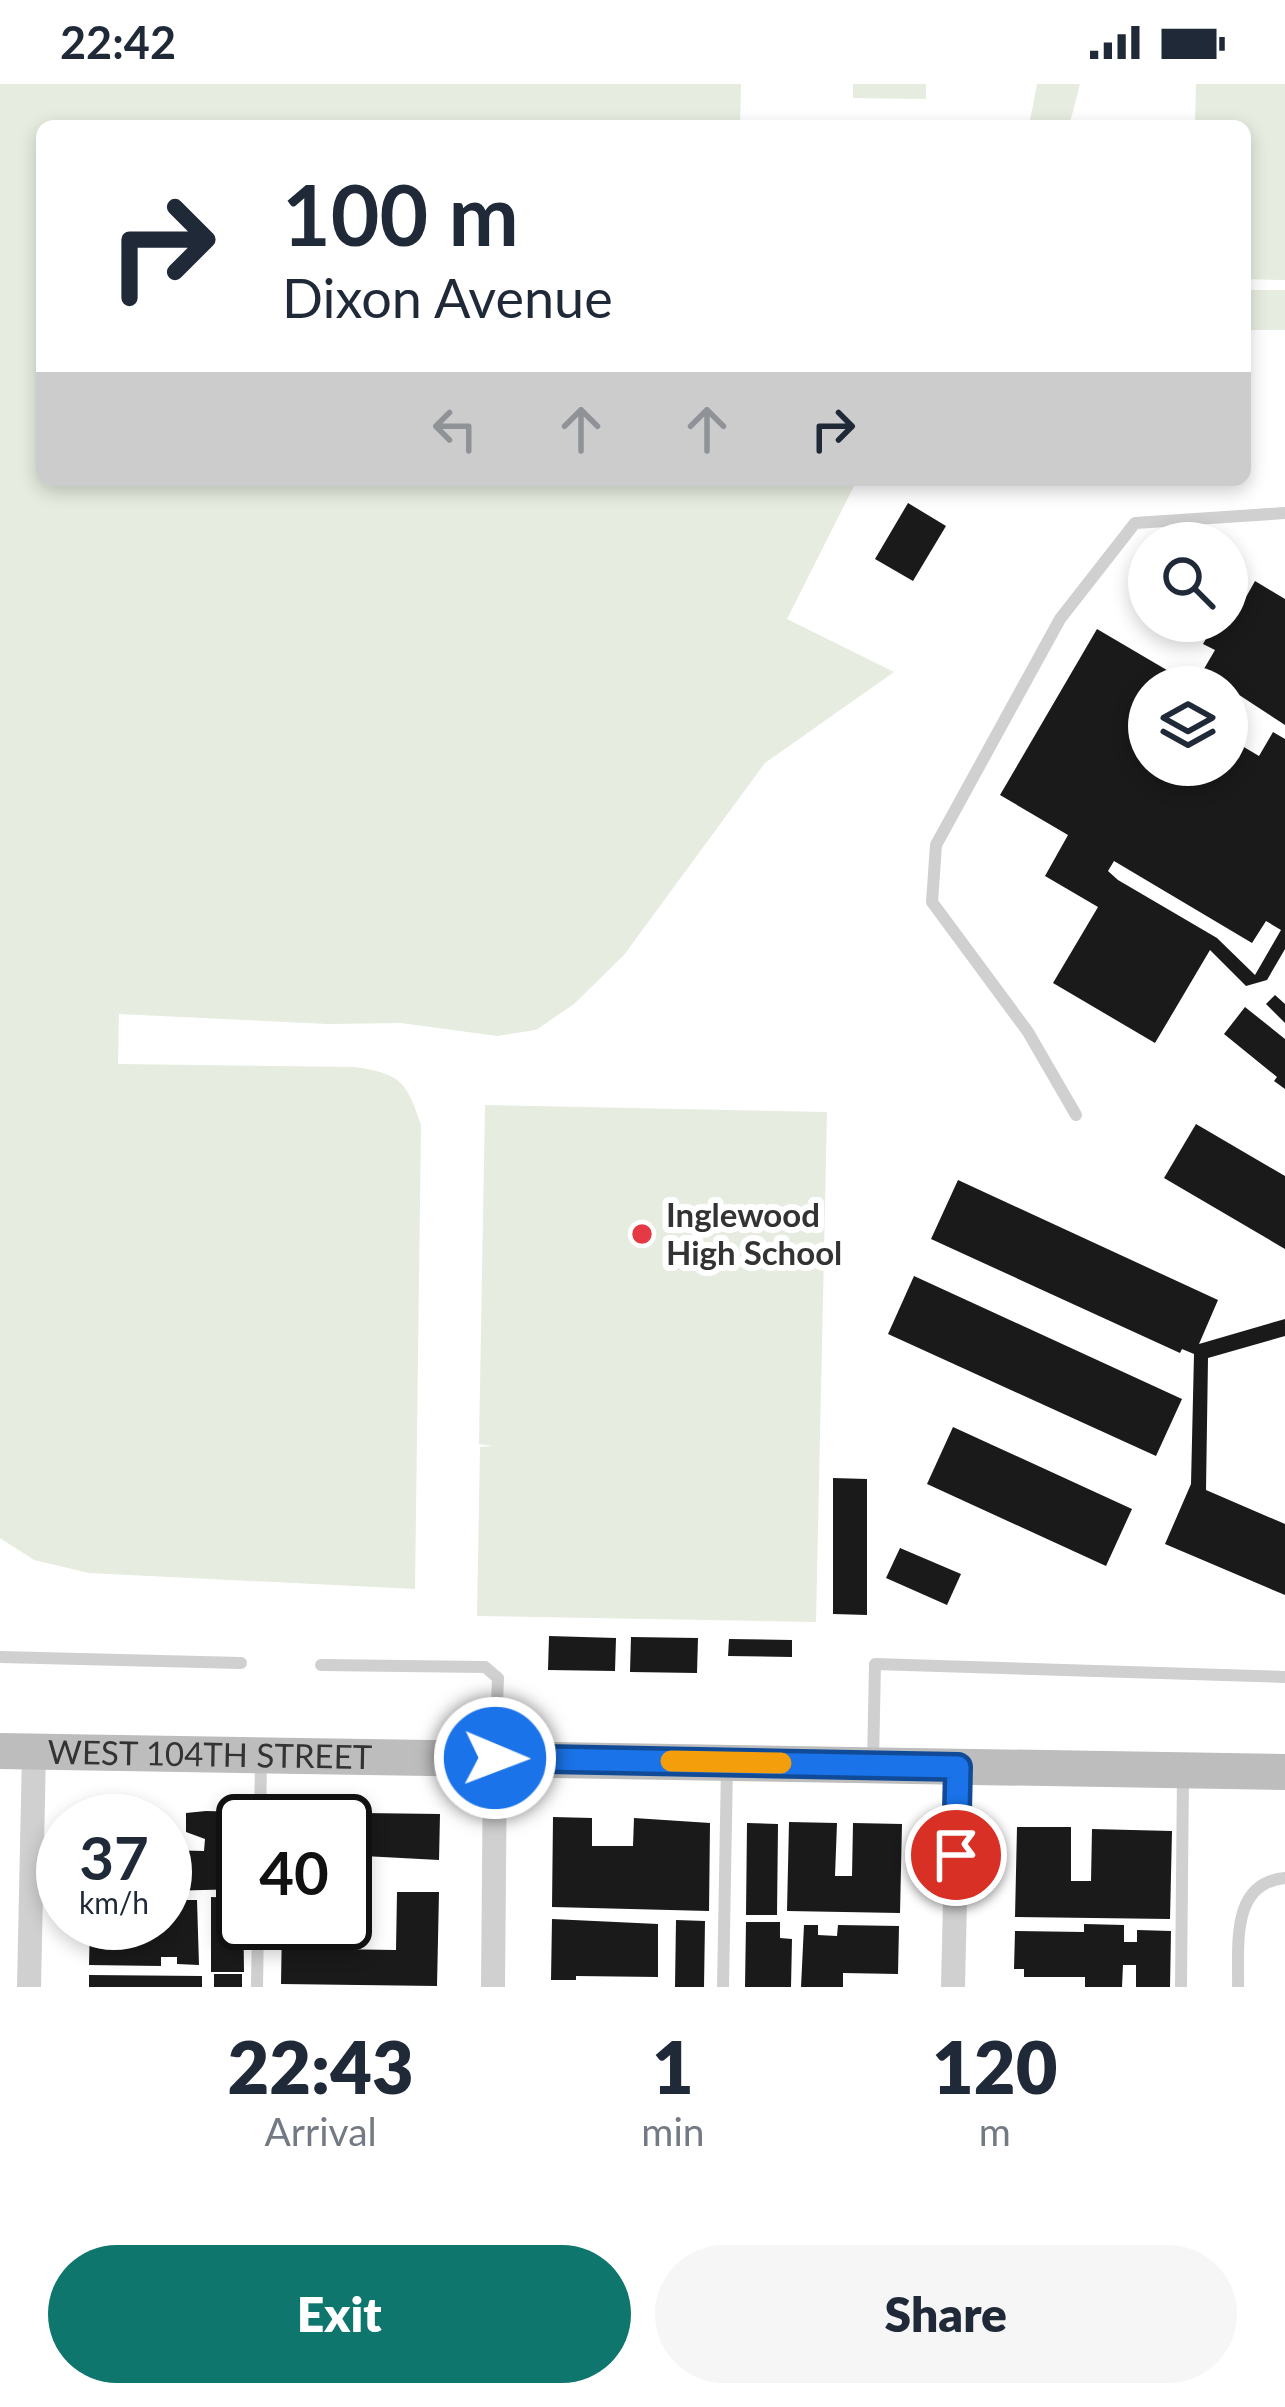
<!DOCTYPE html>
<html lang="en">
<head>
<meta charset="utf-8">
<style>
	body { margin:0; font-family:Lato,sans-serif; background:#f6f6f7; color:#1f2937; height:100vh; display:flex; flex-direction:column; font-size:45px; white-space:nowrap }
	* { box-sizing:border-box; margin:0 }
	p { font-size:39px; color:#747a83 }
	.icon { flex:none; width:66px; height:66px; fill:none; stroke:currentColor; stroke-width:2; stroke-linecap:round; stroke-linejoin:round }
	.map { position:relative; height:1903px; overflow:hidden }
	.sheet { display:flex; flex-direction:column; background:#fff; flex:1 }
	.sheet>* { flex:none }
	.top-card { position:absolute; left:36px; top:36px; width:1215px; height:366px; border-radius:18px; box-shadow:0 6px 18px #0003; background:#fff; color:#1f2937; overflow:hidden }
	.controls { position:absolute; left:1128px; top:438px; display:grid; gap:24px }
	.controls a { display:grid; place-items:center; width:120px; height:120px; border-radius:50%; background:#fff; box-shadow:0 6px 18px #0003; font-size:60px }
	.speed { position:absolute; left:36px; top:1710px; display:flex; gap:24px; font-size:60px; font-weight:700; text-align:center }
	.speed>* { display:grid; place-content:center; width:156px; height:156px; border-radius:50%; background:#fff; box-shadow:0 6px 18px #0003; line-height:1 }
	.speed small { font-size:30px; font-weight:400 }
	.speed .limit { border:6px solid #111; border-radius:18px; background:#fff; color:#111 }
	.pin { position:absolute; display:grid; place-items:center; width:102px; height:102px; color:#fff; margin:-51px; border:6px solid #fff; border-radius:50%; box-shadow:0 3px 12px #0007 }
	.me { position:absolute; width:132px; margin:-66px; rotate:91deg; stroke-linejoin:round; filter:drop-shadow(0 0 9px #0008) }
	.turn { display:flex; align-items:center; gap:42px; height:252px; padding:0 48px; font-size:54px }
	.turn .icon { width:156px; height:156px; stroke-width:2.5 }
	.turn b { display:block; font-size:84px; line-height:102px }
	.lanes { display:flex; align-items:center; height:114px; padding:0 48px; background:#0003; justify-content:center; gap:60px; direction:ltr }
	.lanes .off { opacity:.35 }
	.eta { display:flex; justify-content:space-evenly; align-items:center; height:204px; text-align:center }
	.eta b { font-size:72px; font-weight:800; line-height:84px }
	.action { display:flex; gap:24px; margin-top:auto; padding:24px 48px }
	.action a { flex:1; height:138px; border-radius:72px; background:#0f766e; color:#fff; font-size:48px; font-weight:800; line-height:138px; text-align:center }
	.action a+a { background:#f6f6f7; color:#1f2937 }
	.status { display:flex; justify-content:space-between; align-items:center; height:84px; padding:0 60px; background:#fff; direction:ltr }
	.status svg { height:33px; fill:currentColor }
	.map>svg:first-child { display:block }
</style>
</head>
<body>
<div class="status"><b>22:42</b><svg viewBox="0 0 49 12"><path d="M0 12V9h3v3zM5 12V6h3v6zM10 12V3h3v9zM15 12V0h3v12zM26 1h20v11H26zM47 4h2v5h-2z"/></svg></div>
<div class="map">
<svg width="1285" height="1903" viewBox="0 0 1285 1903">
	<rect width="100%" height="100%" fill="#fff"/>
	<g fill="#e6ecdf">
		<path d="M0 0H741L740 42H42V396H857L787 535 894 588 765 679 624 871 574 920 536 946 497 952 401 939 328 940 119 930 118 980 355 983C401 990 407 998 421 1041L415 1505 89 1489 34 1476 0 1454Z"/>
		<polygon points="853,0 926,0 926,15 853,14"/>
		<polygon points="1037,0 1080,0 1069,42 1029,42"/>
		<polygon points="1196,0 1285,0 1285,196 1245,195 1245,42 1195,42"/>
		<rect x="1245" y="206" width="40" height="40"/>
		<polygon points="485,1021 827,1028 816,1538 477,1532 480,1363 492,1362 479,1360"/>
	</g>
	<g fill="#1a1a1a" fill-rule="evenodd">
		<polygon points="908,419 946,442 913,497 875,475"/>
		<path d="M1255 497 1285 515V641L1227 603H1149V681H1227V653L1259 672 1273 648 1285 655V865L1267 896 1246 902 1210 866 1155 959 1053 899 1098 823 1045 792 1068 751 1000 711 1097 545 1194 602 1215 566 1203 560 1216 537 1232 538ZM1114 777 1252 859 1266 837 1281 846 1255 891 1217 854 1118 796 1108 787Z"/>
		<polygon points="1275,911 1285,920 1285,939 1266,920"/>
		<polygon points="1245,923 1285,955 1285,1005 1274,997 1277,993 1224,950"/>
		<polygon points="1196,1040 1285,1092 1285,1165 1164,1094"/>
		<polygon points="958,1096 1218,1216 1199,1260 1285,1235 1285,1252 1208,1274 1206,1406 1285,1440 1285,1511 1165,1460 1191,1400 1194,1270 1182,1265 1180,1269 931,1155"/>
		<polygon points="914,1192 1182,1315 1156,1372 888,1250"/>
		<polygon points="953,1343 1132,1425 1106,1482 927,1400"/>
		<polygon points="833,1394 867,1395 867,1531 833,1530"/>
		<polygon points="900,1464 961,1490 947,1521 886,1494"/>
		<polygon points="549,1552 616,1554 615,1587 548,1586"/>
		<polygon points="631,1553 698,1554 697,1589 630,1588"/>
		<polygon points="729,1555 792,1556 792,1573 728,1572"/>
		<polygon points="92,1727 151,1728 151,1737 91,1737"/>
		<polygon points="206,1727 246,1728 242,1805 165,1807 165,1766 204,1767 205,1755 186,1748 186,1729"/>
		<polygon points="284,1728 440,1730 439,1776 345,1771 345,1737 284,1737"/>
		<polygon points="553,1733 592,1734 592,1762 633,1762 634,1734 710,1739 709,1827 552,1823"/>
		<polygon points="789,1738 837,1739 835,1792 852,1792 853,1739 902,1740 900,1829 787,1827"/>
		<polygon points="747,1739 778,1740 777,1831 746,1831"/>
		<polygon points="1017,1743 1071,1743 1071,1797 1091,1797 1092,1745 1172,1747 1170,1835 1015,1833"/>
		<polygon points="397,1808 439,1808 437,1902 281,1900 282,1839 324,1839 324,1859 332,1859 332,1865 396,1866"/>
		<polygon points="211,1813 243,1814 244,1888 211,1888"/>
		<polygon points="165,1816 197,1816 199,1881 177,1880 177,1873 161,1873 161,1882 89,1881 90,1839 165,1839"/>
		<polygon points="552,1835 658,1840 658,1893 576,1892 576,1896 551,1896"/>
		<polygon points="676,1836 705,1837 704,1903 675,1903"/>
		<polygon points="746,1838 780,1838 780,1854 792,1855 791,1903 745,1903"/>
		<polygon points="1084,1840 1124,1841 1124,1858 1137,1858 1137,1846 1171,1847 1170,1903 1136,1903 1136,1881 1123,1881 1122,1903 1085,1903 1085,1893 1024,1893 1024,1885 1014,1885 1015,1847 1084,1848"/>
		<polygon points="804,1841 818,1841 818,1851 837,1852 838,1841 899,1842 898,1890 843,1889 843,1903 801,1903"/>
		<rect x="214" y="1890" width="28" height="13"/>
		<polygon points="89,1891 202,1892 202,1903 89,1903"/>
	</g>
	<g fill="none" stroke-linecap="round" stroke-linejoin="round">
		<g stroke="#d0d0d0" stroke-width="12">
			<polyline points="1076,1031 1028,948 932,818 936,761 1060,535 1135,439 1285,429"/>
			<polyline points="0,1573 241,1579"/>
			<polyline points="321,1581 485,1583 498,1594 495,1672"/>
			<polyline points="873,1679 875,1580 1285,1593"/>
			<polyline points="260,1737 261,1678"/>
			<polyline points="257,1903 258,1839"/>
			<polyline points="723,1903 727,1682"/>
			<polyline points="1181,1903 1183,1688"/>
			<path d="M1238 1903C1239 1862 1230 1799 1285 1794"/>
		</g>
		<g stroke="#d0d0d0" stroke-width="24">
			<polyline points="29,1903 34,1668"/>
			<polyline points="493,1903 495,1674"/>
			<polyline points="953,1903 958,1683"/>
		</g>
		<path stroke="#bdbdbd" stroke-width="36" id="s1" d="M0 1667 1285 1688"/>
	</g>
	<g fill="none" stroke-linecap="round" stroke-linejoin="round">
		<defs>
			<polyline id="route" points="495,1674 958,1683 956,1771"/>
		</defs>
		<use href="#route" stroke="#114b97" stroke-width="30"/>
		<use href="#route" stroke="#1a73e8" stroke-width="21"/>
		<polyline stroke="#f59e0b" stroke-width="21" points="671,1677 781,1679"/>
	</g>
	<circle fill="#e63946" stroke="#fff" stroke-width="4.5" cx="642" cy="1150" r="12"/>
	<g text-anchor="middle" stroke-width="12" stroke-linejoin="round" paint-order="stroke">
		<g font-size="33" font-weight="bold" fill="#333" stroke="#fff" text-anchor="start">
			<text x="666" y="1143">Inglewood<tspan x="666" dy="38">High School</tspan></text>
		</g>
		<g font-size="33" fill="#333" stroke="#fff">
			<text dy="12" stroke="none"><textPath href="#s1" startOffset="210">WEST 104TH STREET</textPath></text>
		</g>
	</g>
</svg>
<div class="controls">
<a><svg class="icon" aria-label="search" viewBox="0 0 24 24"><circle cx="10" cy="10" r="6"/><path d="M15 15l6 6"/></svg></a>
<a><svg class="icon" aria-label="layers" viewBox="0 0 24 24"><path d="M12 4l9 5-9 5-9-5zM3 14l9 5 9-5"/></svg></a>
</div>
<div class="speed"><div>37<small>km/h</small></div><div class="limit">40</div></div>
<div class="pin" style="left:956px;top:1771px;background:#d93025"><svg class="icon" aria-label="arrive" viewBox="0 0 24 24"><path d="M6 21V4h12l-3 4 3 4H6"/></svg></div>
<svg class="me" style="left:495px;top:1674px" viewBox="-20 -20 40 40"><circle r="17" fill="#1a73e8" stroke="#fff" stroke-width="3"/><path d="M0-11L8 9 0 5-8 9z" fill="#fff"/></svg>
<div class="top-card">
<div class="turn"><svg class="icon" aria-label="right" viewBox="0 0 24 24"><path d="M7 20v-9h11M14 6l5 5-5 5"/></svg><div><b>100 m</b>Dixon Avenue</div></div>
<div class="lanes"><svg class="icon off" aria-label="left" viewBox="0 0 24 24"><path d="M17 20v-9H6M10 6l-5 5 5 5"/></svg><svg class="icon off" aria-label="ahead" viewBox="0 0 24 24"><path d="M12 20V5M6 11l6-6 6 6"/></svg><svg class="icon off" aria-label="ahead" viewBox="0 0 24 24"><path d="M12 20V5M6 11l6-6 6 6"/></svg><svg class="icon" aria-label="right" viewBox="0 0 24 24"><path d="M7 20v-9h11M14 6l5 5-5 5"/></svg></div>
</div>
</div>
<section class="sheet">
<div class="eta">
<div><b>22:43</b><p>Arrival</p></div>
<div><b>1</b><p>min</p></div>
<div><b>120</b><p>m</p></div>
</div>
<div class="action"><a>Exit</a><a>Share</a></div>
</section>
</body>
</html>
